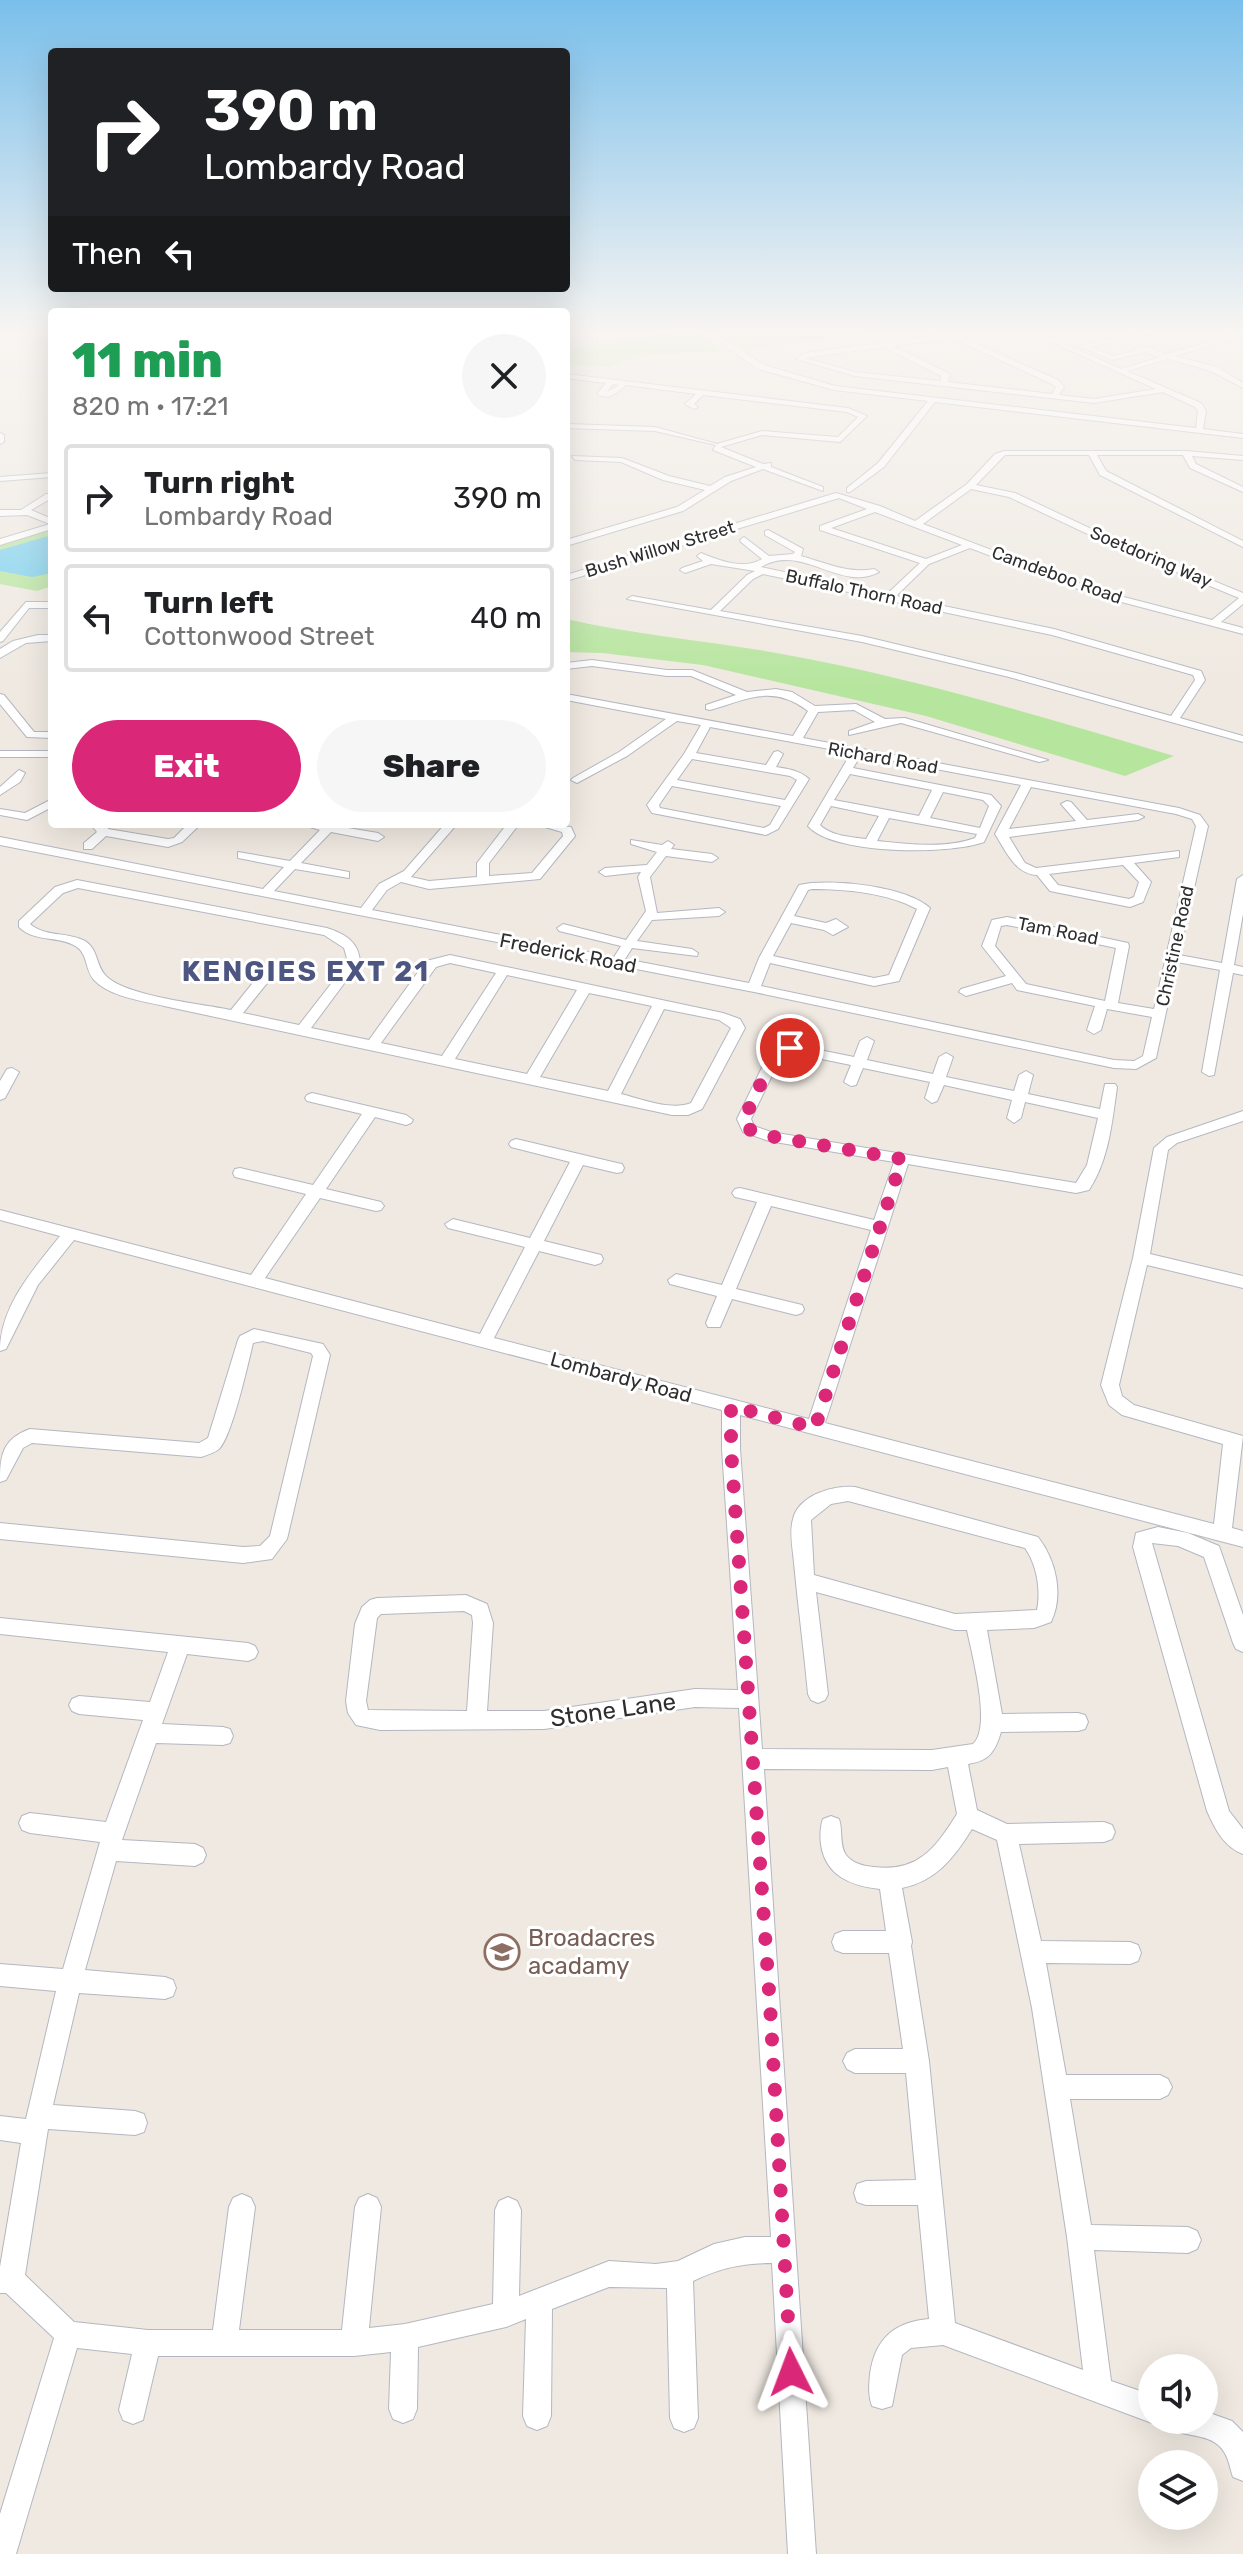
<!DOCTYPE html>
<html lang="en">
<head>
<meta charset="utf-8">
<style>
	body { margin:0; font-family:Rubik,sans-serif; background:#f6f6f6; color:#202124; height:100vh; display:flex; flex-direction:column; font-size:30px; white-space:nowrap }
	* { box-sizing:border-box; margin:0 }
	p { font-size:26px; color:#757577 }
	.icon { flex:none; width:44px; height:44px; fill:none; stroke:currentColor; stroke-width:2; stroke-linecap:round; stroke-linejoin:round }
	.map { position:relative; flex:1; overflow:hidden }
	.side { position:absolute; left:48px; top:308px; width:522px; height:520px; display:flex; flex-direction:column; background:#fff; border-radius:8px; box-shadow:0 8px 32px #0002 }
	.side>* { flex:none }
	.top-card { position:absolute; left:48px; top:48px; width:522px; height:244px; border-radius:8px; box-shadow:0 8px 32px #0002; background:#202124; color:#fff; overflow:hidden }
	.tools { position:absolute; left:1138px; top:2354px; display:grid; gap:16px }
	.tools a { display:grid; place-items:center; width:80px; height:80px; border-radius:50%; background:#fff; box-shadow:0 8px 32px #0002; font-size:40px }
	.pin { position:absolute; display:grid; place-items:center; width:68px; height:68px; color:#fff; margin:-34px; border:4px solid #fff; border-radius:50%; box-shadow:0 2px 8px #0007 }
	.me { position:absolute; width:88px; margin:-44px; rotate:357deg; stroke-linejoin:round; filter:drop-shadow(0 0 6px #0008) }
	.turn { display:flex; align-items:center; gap:28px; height:168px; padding:0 24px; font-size:36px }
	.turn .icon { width:104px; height:104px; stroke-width:2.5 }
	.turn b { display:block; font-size:56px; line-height:68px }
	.then { display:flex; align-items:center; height:76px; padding:0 24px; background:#0003; gap:16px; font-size:30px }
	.round { display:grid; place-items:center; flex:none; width:84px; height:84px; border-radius:42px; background:#f6f6f6 }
	.overview { display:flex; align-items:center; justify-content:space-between; height:136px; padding:0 24px }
	h1 { font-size:48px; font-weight:800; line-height:60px; color:#1e9e55 }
	.cta { display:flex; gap:16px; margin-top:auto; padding:16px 24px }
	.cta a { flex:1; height:92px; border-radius:48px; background:#db2777; color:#fff; font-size:32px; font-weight:800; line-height:92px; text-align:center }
	.cta a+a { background:#f6f6f6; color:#202124 }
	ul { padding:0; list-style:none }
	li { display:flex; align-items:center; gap:24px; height:108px; margin:0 16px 12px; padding:0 8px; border:4px solid #e0e0e0; border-radius:8px }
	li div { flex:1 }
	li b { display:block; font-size:30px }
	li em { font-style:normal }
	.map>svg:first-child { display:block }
</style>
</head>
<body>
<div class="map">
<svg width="1243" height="2554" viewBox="0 0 1243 2554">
	<rect width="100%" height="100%" fill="#efe9e1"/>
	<g fill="#b6e59e">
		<polygon points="679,332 699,332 722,351 641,355 609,367 566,364 566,348"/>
		<polygon points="720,332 876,332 744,349"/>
		<polygon points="52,529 52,586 37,591 0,584 0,544"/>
		<path d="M566 619C639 636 714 641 787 655 919 679 1046 718 1174 756L1125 776 926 716 703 665 602 653 566 652Z"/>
	</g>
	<polygon fill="#75cff0" points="52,535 52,573 32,577 0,571 0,550"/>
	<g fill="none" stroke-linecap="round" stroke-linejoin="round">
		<defs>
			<g id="minor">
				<polygon points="566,332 582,332 566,336"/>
				<path d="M706 332H714L764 365 835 386 1196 428 1198 411 1195 407 1163 392 1094 403 855 376 796 359 804 353 966 332H985L961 337 1058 380 1064 387 1059 395 1094 399 1156 389 1029 332H1038L1121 369 1160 357 1145 352 1112 360 1079 346 1147 332H1161L1090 347 1113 356 1137 350 1140 347 1153 348V350L1167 354 1243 332V335L1175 356 1217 367 1243 383V388L1211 371 1168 359 1127 371 1201 403 1206 411 1203 429 1243 434V438L935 402 884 467 850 492H847V488L878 463 928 401 834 390 758 369ZM952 338 1052 384 1056 387 1052 394 948 382 950 374 893 346ZM884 347 941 376V381L855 372 805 358Z"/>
				<polygon points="1181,332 1190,332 1190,333 1187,335"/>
				<path d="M566 374 848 408 867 416 840 442 762 435 721 447 763 464 771 463V467L823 487V491L763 469 731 481 683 511 566 546V540L677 507 705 490 663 480 621 462 575 460 572 456 622 458 669 476 710 486 725 477 756 467 713 450 716 445 655 431 566 428V424L655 427 717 444 762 431 838 437 858 417 847 412 703 395 694 404 698 407 694 409 685 404 696 394 626 385C617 393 609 401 597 394L606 383 566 378ZM613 384 619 385 607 392Z"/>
				<polygon points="0,433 4,435 4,442 0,444"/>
				<path d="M1004 451H1186L1243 456V460L1192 456 1196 464 1243 487V492L1190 468 1183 455H1097L1106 471 1243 541V547L1100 475 1089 455H1005L976 485 1015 493 1117 541 1243 593V604L1221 622 1243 628V634L1091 594 970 548 929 564 896 596 1054 629 1201 671 1205 680 1180 718 1243 736V742L1009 677 862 642 627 599 632 596 711 610 747 575 755 571 711 564 685 573 680 570 682 568 703 561 697 556 701 553C720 561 744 570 762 559L741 542 740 540 744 537 769 556 793 554 795 552 765 535V531L768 530 803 549 801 556C826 563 848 574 874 569L879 572C840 593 802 542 761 567L887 594 920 563 820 530V526L867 509 839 498 566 581V575L836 493 880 506 915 521 967 484 995 454ZM971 489 1009 497 1111 545 1239 598 1212 620 1097 590 923 524ZM875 512 962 545 926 559 831 528ZM763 574 1052 635 1193 675 1195 680 1171 716 1016 673 862 636 720 611 753 579Z"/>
				<polygon points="52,473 52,477 0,481 0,477"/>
				<polygon points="46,494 52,494 52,498 31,510 52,519 52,529 0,545 0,539 50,524 27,515 0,516 0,510 21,510"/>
				<polygon points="26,602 52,602 52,608 29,608 3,641 0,642 0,632"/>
				<polygon points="38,635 52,635 52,641 26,643 0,658 0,649 13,641"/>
				<path d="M592 660 667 670H692L747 692 776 689 792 692 815 706 856 704 885 719 905 718 1048 760 1039 762 901 723 849 735V731L875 722 854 710 818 712 803 738 1179 808 1200 815 1208 826 1179 955 1222 963 1237 879 1243 875V914L1234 965 1243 967V975L1233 973 1214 1075 1209 1076 1202 1072 1220 970 1177 962 1156 1058 1136 1069 1114 1068 754 992 0 845V837L263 889 284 867 238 858V852L290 861 320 830 300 824H338L336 826 378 833 384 837 378 841 331 832 301 863 349 872V878L295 869 274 891 361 908 379 884 404 871 445 824H457L411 877 429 881 477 877V863L507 824H519L489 863V876L532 873 563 836 562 832 535 824 571 827 575 836 540 879 429 889 401 882 387 890 372 910 614 957 621 946 559 931 557 928 563 924 626 940 646 911 638 877 641 872 605 876 599 872 605 868 647 865 657 852 631 844V840L662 845 668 841 674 845 671 849 712 854 718 858 712 862 666 856 650 877 657 913 719 908 725 912 719 916 652 920 637 941 692 949 698 953 697 956 632 948 625 959 749 983 759 958 799 885C830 878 906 886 930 908L899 981 874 986 770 963 761 986 1114 1060 1134 1061 1143 1056 1152 1017 1107 1009 1101 1030 1094 1034 1087 1030 1095 1006 1017 990 1012 983 966 996 959 992 961 989 1006 976 982 946 992 920 1007 917 1128 943 1129 946 1118 1003 1154 1009 1196 826 1192 819 1176 814 1031 787 1009 829 1076 821 1061 804 1067 801 1071 802 1087 820 1138 814 1144 817 1138 820 1009 837 1025 863 1036 868 1179 851V857L1134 863 1151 882 1143 902 1130 907 1050 891 1037 875C1015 874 1006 851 995 834L1021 785 861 755 853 768 991 795 1001 806 984 842C949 855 833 855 808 826L851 753 710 727 696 753 766 765 774 752 778 751 783 754 776 767C788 769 799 770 809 779L778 829 766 835 652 813 647 805 684 754 701 725 677 721 627 756 577 783 571 780 573 778 619 752 666 719 566 700V694L793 736 808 711C772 684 748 699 710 710L706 709V705L736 695 691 676H667L592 666 566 669V663ZM692 759 790 776 797 780 785 800 677 780ZM850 774 932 790 919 816 834 800ZM672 786 781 806 770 825 764 828 660 808 659 805ZM943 792 983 800 989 806 980 828 930 818ZM831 806 879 816 866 839C851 837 831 836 820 825ZM889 818 977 834 975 838C945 849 909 844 877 841ZM1123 865 1139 882 1134 897 1129 899 1058 885 1049 874ZM812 889C845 889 888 893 917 909L889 975 874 978 773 956 791 923 824 930 833 935 848 927 836 919 826 923 794 916 808 890ZM1007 925 1116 948 1105 1001 1026 984 995 946 1001 926Z"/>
				<polygon points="0,694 4,695 34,732 52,732 52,738 27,737 0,704"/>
				<rect x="0" y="751" width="52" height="6"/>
				<polygon points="19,770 25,773 20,782 0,795 0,787"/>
				<polygon points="52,799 52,807 27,820 0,815 0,809 25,813"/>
				<polygon points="94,824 106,824 108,829 168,839 174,838 188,824 201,824 182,842 168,847 106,836 92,849 84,849 84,843 97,832 93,827"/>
				<path d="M77 880 327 928C345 934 359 942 360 962L311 1028 369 1040 426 961 450 955 723 1013 740 1019 745 1028 702 1109 688 1115H672L164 1006C143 1001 110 997 94 980 85 970 88 955 77 947 59 935 35 943 19 927V921L55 887ZM78 888 324 935 344 948 348 962 299 1025 243 1013 272 977 265 973 260 974 231 1010C202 1004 125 996 106 976 95 965 99 948 83 940 66 932 45 937 30 924L63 893ZM450 963 496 973 442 1056 381 1043 436 967ZM507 975 577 990 527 1074 455 1059ZM589 993 652 1006 608 1091 540 1077ZM664 1009 719 1020 731 1028 691 1103C671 1111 641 1099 621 1094Z"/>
				<path d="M867 1037 874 1041 867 1060 933 1074 939 1057 946 1053 953 1057 946 1077 1014 1091 1019 1075 1026 1071 1033 1075 1028 1094 1100 1109 1105 1084H1115L1117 1087C1112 1123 1109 1159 1089 1190L1076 1193 908 1164 825 1423 1214 1524 1223 1444 1122 1415 1109 1405 1101 1385 1133 1258 1154 1148 1167 1137 1243 1111V1121L1177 1143 1168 1150 1150 1254 1243 1276V1288L1147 1265 1119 1385 1122 1396 1134 1405 1243 1436 1232 1528 1243 1531V1547L740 1415V1449L762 1749 932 1750 973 1744C992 1727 972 1655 967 1630H955L816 1592 828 1694 825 1700 818 1703 811 1700 808 1694C804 1650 798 1607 794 1563 793 1550 789 1533 793 1519 799 1495 833 1485 855 1487L1038 1537C1056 1560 1064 1595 1051 1622L1034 1628 987 1630 1002 1714 1078 1713 1085 1715 1088 1722 1085 1729 1078 1731 1001 1732C995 1752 989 1761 968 1764L977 1810 1007 1824 1104 1822 1112 1825 1115 1832 1112 1839 1104 1842 1019 1844 1041 1941 1130 1942 1138 1945 1141 1953 1138 1961 1130 1964 1046 1963 1066 2075H1160L1168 2079 1172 2087 1168 2095 1160 2099H1070L1091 2225 1188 2227 1197 2231 1201 2240 1197 2249 1188 2253 1094 2250 1111 2381 1152 2395V2420H1158L1152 2423 943 2345 911 2348 902 2355 892 2406 882 2409 872 2406C868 2395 869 2386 870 2374 875 2339 894 2322 929 2319L918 2205H866L857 2202 854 2193 857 2184 866 2181 916 2180 906 2073H855L847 2069 843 2061 847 2053 855 2049H903L889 1953H843L835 1950 832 1942 835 1934 843 1931H886L880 1889C851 1886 826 1876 821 1845 820 1836 820 1827 823 1819L831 1816 839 1819C843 1830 839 1845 846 1855 853 1864 864 1866 874 1867 918 1872 935 1849 957 1814L948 1767 932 1770 764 1769 816 2554H788L772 2263C742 2263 720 2268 693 2281L698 2418 694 2428 684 2432 674 2428 670 2418 667 2288 609 2287 552 2309 551 2416 547 2426 537 2430 527 2426 523 2416 526 2319 506 2327 418 2347 417 2409 413 2419 403 2423 393 2419 389 2409 391 2352 354 2356H158L143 2420 133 2424 123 2420 119 2410 132 2354 77 2348 16 2554H0V2514L54 2338 6 2293H0V2267L21 2143 0 2140V2116L26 2119 56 1991 0 1986V1964L63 1969 100 1842 30 1833 22 1830 19 1823 22 1816 30 1813 106 1822 143 1720 79 1714 72 1711 69 1705 72 1699 79 1696 150 1702 168 1652 0 1634V1618L248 1643 255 1646 258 1652 255 1658 248 1661 187 1654 162 1724 223 1727 230 1729 233 1736 230 1743 223 1745 156 1743 122 1840 195 1844 203 1848 206 1855 203 1862 195 1866 116 1861 85 1970 165 1977 173 1980 176 1988 173 1996 165 1999 79 1993 53 2105 135 2111 144 2114 147 2123 144 2132 135 2135 48 2129 25 2275 74 2322 148 2330H213L229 2207 233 2198 242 2194 251 2198 255 2207 239 2330H342L355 2207 359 2198 368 2194 377 2198 381 2207 369 2328 405 2324 493 2304 495 2210 499 2201 508 2197 517 2201 521 2210 519 2296 609 2261 656 2264 678 2261 714 2244 745 2237H771L739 1708 695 1707 544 1729 380 1730 356 1725 348 1713 346 1701 355 1624 362 1607 370 1600 377 1598 466 1595 487 1604 493 1623 487 1711H544L695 1689 738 1690 722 1449V1410L74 1240 38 1285 6 1349 0 1351C0 1306 33 1270 60 1236L0 1220V1210L251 1275 306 1194 235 1177 233 1173 235 1169 240 1168 313 1185 362 1114 307 1101 305 1098 307 1095 312 1093 406 1115 413 1120 411 1123 406 1125 375 1117 326 1189 381 1202 384 1206 381 1210 376 1211 320 1198 265 1278 480 1334 525 1247 448 1228 445 1224 453 1219 530 1238 570 1162 511 1147 509 1144 511 1141 516 1139 617 1163 622 1164 624 1168 622 1172 617 1173 583 1165 544 1241 601 1255 603 1259 601 1263 595 1265 539 1251 494 1338 809 1419 871 1230 771 1206 736 1289 802 1305 804 1309 802 1313 796 1315 732 1299 720 1327H708L706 1323 717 1296 670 1284 668 1280 676 1274 722 1285 757 1202 735 1197 732 1193 735 1189 740 1188 874 1220 894 1162 769 1141 743 1132 737 1119 769 1053 790 1044 854 1057 860 1041ZM792 1053 851 1065 844 1082 851 1086 856 1085 863 1068 930 1082 925 1098 932 1103 937 1101 944 1085 1012 1100 1007 1118 1014 1123 1021 1118 1025 1102 1098 1118 1087 1165 1076 1183 771 1132 754 1126 751 1119 780 1059ZM848 1501 1025 1548C1037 1565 1041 1590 1037 1610L955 1614 814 1575 811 1520 831 1504ZM464 1611 472 1615 473 1623 467 1711 368 1710 366 1701 377 1618 381 1614ZM972 1829 997 1840 1032 2008 1067 2237 1083 2370 955 2323 929 2061 911 1946 912 1942 902 1888C936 1881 954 1858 972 1829Z"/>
				<polygon points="12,1068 19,1072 5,1098 0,1100 0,1081 7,1069"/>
				<path d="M254 1329 323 1344 330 1355 287 1539 272 1559 243 1563 0 1539V1523L243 1547 260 1546 270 1536 313 1356 311 1353 263 1341 253 1343C248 1364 232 1437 219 1449 214 1453 207 1455 201 1457L32 1443 23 1448 6 1480 0 1482C0 1456 2 1439 30 1429L199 1443 208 1438 238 1340 240 1336Z"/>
				<path d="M1158 1527 1188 1533 1219 1546 1243 1615V1652L1236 1649 1233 1643 1204 1557 1178 1546 1152 1543 1229 1811 1243 1829V1854C1224 1847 1215 1829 1207 1811L1133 1547 1136 1533Z"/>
				<path d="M1204 2411 1232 2421 1243 2432V2481L1233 2477C1230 2469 1229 2459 1224 2452 1214 2434 1189 2437 1171 2430L1167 2420H1204Z"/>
			</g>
		</defs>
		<use href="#minor" stroke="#b4b7c1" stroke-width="2"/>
		<use href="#minor" fill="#fff" fill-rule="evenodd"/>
	</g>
	<linearGradient id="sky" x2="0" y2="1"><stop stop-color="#7abfeb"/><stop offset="0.48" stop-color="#f8f5f2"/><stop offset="1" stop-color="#f8f5f2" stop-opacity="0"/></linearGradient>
	<rect width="1243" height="690" fill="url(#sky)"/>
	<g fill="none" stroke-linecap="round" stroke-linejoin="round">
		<polyline stroke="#db2777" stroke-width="14" stroke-dasharray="0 25.2" points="790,1048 774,1056 744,1119 748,1129 769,1136 902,1159 815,1428 731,1406 731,1449 770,2005 791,2372"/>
	</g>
	<defs>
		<symbol id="school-ring" viewBox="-11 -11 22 22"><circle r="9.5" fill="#fff" stroke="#8d6e63" stroke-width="1.5"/><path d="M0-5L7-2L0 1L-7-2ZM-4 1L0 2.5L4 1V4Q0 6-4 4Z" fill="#8d6e63"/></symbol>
	</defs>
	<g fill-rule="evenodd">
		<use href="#school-ring" x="482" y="1932" width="40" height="40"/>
	</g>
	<g text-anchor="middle" stroke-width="6" stroke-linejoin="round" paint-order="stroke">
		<g font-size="18" fill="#2e2e2e" stroke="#fff">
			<text transform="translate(660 549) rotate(-17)" y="6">Bush Willow Street</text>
			<text transform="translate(1151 557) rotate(23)" y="6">Soetdoring Way</text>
			<text transform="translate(1057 575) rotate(20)" y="6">Camdeboo Road</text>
			<text transform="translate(864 592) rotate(12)" y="6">Buffalo Thorn Road</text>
			<text transform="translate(883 758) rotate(10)" y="6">Richard Road</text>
			<text transform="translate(1058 931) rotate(11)" y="6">Tam Road</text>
			<text transform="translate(1175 946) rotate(-78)" y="6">Christine Road</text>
		</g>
		<g font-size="20" fill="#2e2e2e" stroke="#fff">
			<text transform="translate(568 953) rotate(11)" y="7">Frederick Road</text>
			<text transform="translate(621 1377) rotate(15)" y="7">Lombardy Road</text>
		</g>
		<g font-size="24" fill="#2e2e2e" stroke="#fff">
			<text transform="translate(613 1710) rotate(-8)" y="8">Stone Lane</text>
		</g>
		<g font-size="24" fill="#785e54" stroke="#fff" text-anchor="start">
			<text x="528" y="1946">Broadacres<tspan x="528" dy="28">acadamy</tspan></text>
		</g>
		<g font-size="28" font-weight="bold" letter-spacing="2" fill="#4d5680" stroke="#fff">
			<text x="306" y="981">KENGIES EXT 21</text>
		</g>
	</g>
</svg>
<div class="tools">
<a><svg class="icon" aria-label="sound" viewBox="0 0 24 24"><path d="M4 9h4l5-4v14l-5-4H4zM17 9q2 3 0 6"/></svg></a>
<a><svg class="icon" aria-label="layers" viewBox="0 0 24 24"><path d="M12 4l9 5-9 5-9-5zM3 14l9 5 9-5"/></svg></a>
</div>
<div class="pin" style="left:790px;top:1048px;background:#d93025"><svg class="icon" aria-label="arrive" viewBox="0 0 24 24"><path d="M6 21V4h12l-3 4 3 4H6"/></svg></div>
<svg class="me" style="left:791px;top:2372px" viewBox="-20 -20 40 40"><path d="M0-17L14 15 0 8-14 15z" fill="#db2777" stroke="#fff" stroke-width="4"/></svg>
<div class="top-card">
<div class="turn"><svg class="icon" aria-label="right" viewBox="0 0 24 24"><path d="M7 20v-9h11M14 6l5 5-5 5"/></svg><div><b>390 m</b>Lombardy Road</div></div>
<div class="then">Then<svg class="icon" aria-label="left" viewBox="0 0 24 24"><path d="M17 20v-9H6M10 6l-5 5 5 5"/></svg></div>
</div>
<section class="side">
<div class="overview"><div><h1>11 min</h1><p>820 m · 17:21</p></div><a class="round"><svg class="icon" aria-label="close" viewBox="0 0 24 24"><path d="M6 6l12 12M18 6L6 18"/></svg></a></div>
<ul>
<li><svg class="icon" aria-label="right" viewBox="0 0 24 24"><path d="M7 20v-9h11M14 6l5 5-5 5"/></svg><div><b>Turn right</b><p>Lombardy Road</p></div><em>390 m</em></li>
<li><svg class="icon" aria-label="left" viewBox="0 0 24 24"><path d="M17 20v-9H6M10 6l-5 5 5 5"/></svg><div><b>Turn left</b><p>Cottonwood Street</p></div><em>40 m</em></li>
</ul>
<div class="cta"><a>Exit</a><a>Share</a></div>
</section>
</div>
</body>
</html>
